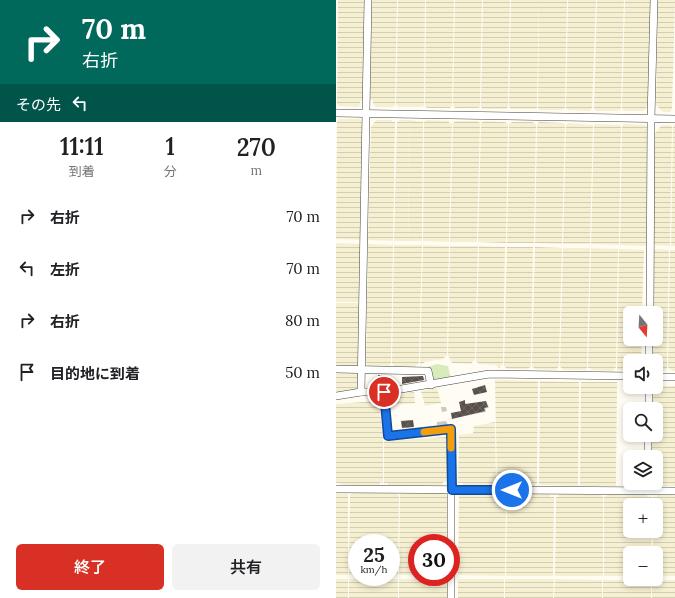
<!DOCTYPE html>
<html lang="ja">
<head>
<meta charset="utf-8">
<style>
	body { margin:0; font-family:Lora,"Noto Sans JP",serif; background:#f2f2f2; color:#202124; height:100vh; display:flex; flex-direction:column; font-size:15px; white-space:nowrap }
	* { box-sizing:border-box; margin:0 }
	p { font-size:13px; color:#757577 }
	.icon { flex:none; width:22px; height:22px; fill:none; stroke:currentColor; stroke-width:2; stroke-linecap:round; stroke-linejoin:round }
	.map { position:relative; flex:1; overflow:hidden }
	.side { display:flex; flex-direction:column; background:#fff; width:336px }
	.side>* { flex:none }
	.top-card { background:#00695c; color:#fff; overflow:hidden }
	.needle { width:26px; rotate:162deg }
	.fabs { position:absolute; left:287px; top:306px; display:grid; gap:8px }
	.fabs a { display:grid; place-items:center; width:40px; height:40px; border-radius:6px; background:#fff; box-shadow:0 2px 6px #0003; font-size:20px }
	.speed { position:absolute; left:12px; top:534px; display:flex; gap:8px; font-size:20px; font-weight:700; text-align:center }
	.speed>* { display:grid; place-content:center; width:52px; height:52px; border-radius:50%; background:#fff; box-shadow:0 2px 6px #0003; line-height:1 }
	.speed small { font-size:10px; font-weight:400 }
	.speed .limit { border:6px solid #d22; background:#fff; color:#111 }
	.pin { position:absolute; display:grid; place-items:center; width:34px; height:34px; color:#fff; margin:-17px; border:2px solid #fff; border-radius:50%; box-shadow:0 1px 4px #0007 }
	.me { position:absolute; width:44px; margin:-22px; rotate:270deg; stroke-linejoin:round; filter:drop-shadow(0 0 3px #0008) }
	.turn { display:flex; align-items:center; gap:14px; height:84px; padding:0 16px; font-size:18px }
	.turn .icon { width:52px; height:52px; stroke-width:2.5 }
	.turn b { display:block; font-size:28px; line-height:34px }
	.then { display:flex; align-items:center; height:38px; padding:0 16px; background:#0003; gap:8px; font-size:15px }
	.eta { display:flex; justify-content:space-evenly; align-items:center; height:68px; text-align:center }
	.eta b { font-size:24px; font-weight:600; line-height:28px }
	.action { display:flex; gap:8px; margin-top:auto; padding:8px 16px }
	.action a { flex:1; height:46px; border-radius:6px; background:#d93025; color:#fff; font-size:16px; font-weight:600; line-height:46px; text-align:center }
	.action a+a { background:#f2f2f2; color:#202124 }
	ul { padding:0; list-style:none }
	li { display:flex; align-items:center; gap:12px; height:52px; padding:0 16px }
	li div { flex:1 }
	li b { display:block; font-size:15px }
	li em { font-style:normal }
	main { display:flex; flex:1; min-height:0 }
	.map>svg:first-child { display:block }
</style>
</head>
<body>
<main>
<section class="side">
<div class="top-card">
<div class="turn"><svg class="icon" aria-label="right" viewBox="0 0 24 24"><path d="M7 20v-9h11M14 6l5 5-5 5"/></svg><div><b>70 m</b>右折</div></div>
<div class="then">その先<svg class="icon" aria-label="left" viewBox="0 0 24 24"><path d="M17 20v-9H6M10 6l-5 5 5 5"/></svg></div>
</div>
<div class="eta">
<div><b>11:11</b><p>到着</p></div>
<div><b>1</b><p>分</p></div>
<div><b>270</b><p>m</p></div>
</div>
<ul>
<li><svg class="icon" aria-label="right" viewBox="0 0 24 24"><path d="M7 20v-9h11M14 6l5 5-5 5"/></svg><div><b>右折</b></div><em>70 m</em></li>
<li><svg class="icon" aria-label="left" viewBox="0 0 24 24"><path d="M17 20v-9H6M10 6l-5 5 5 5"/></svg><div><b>左折</b></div><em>70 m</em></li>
<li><svg class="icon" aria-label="right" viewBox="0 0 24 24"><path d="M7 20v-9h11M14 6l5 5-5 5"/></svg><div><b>右折</b></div><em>80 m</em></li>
<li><svg class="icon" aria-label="arrive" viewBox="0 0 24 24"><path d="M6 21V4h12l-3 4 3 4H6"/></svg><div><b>目的地に到着</b></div><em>50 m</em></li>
</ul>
<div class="action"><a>終了</a><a>共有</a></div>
</section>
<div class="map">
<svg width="339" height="598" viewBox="0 0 339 598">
	<defs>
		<pattern id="farmland-rules" width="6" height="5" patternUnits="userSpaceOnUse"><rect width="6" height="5" fill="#f6f0d2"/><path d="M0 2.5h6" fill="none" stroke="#d2cdb3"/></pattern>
		<pattern id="building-cross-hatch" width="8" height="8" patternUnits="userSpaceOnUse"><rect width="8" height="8" fill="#59504c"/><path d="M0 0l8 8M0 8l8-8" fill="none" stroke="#6c6561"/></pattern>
	</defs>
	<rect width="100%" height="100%" fill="#fffcf3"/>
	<g fill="url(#farmland-rules)">
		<polygon points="2,0 29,0 28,100 25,100 23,107 3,106 1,104"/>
		<polygon points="36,0 61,0 59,105 57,107 40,107 37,104 37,100 34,100"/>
		<polygon points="62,0 89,0 88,106 85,107 63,107 60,105"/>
		<polygon points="90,0 118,0 116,106 114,108 91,108 89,106"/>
		<polygon points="119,0 146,0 144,107 142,108 119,108 117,106"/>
		<polygon points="147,0 174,0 172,107 170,109 147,109 145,107"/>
		<polygon points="175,0 203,0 201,108 198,109 175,109 173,107"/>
		<polygon points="203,0 231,0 229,108 226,110 204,110 202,108"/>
		<polygon points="232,0 260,0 256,108 254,111 232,110 230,108"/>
		<polygon points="261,0 288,0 285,109 282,111 260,111 258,108"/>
		<polygon points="289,0 315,0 313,104 311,105 310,109 307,111 288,111 286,109"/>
		<polygon points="322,0 339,0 336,109 334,112 327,112 320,105"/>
		<polygon points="3,119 24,119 27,123 26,240 0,239 1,122"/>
		<polygon points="40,120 56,120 56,122 59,122 57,241 32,240 35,127"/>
		<polygon points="63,120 74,120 72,241 58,241 61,122 63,122"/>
		<polygon points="74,120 87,122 86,241 72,241"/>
		<polygon points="91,120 113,121 113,123 116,123 113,242 87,241 88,122"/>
		<polygon points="120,121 141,121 144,123 141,242 114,242 117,123"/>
		<polygon points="148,121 169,122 172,124 170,243 142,242 145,123"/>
		<polygon points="176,122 196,122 200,124 198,243 171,243 173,124"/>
		<polygon points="203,122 227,123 229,125 226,244 199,243 201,125"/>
		<polygon points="232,123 257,125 254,244 227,244 230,125"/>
		<polygon points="260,124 285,125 283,245 255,244 258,125"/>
		<polygon points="288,124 308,125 313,128 310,246 284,245 286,126"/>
		<polygon points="326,125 334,125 336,127 334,246 317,245 319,133"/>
		<polygon points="339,125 339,246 335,246 337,127"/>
		<polygon points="0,243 26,244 25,300 23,300 22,302 0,302"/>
		<polygon points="32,244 57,245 55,363 52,367 33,366 30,363"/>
		<polygon points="58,245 86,245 83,363 79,367 59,367 56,363"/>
		<polygon points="87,245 113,246 111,355 107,359 89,362 85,365 84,364"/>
		<polygon points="114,246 142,246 139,359 135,364 116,363 112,355"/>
		<polygon points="143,246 169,247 167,364 163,368 160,365 143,364 140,361"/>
		<polygon points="171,247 197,247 195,366 192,369 171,369 168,366"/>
		<polygon points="199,247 226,248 223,366 220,370 199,369 196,366"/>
		<polygon points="227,248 254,248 251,368 250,370 227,370 226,368 224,367"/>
		<polygon points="255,248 282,249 280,367 277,371 255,370 255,368 252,368"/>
		<polygon points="283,249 308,250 306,313 294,313 294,339 306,339 305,361 294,361 294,371 281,370"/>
		<polygon points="317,249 333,250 331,368 328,371 320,371 320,361 314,361 314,339 320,339 320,313 315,313"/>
		<polygon points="334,250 339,250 339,371 336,371 332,367"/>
		<polygon points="0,303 22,303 25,305 24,364 21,366 0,366"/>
		<polygon points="0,371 18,372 23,375 23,390 0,392"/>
		<polygon points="159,380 202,381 201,483 198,486 164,485 161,482"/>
		<polygon points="204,381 243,382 242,486 205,485 203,483"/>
		<polygon points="245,382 281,382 280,486 244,486"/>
		<polygon points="320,386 339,386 339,486 312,486 312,483 320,483 320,457 312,457 313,435 320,435 320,409 313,409 314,387"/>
		<polygon points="101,388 105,403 89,406 85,391"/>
		<polygon points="78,392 79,403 60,405 59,402 56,402 55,395"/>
		<polygon points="43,401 47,441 47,483 45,482 42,486 5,486 4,483 0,483 0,404"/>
		<polygon points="159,422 160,482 155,485 127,485 127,483 122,483 123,435 137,433 138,426"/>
		<polygon points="111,437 111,482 107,482 107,486 52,486 52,483 48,483 48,441"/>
		<polygon points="0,493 12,494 12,575 0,575"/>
		<polygon points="17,493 58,493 63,495 62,575 55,575 55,543 21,543 21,575 13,575 14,494"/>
		<polygon points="67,493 106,493 111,495 111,543 81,543 81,575 63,575 64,494"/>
		<polygon points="127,493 167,493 167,496 170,496 169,576 122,575 123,495 127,495"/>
		<polygon points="175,493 214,493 214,497 218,497 217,576 170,576 171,496 175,496"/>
		<polygon points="223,493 264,494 267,497 267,576 219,576 220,497 223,497"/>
		<polygon points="271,494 311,494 311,497 316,497 316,505 294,505 294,531 316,531 315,553 294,553 294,576 268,576 268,497 271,496"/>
		<polygon points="321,494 339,494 339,576 320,576 320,553 317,553 317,531 320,531 320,505 317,505 317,497 321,497"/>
		<rect x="0" y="579" width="12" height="19"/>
		<rect x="13" y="579" width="49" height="19"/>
		<rect x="63" y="579" width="48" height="19"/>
		<rect x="122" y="579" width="46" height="19"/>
		<polygon points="169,579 218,579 217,598 169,598"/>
		<polygon points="219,579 266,580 266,598 218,598"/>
		<rect x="267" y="580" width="48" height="18"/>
		<rect x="316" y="580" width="23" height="18"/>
	</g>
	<polygon fill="#d7ebbb" points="101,364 112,366 115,379 95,383 91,367"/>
	<g fill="#0003">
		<polygon points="87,377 89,380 67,383"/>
		<polygon points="128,401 131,405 150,402 153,407 149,409 150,412 117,418 126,412"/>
		<polygon points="105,407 110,407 111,411 106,412"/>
		<polygon points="110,421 112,425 101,425 101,422"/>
	</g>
	<g fill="url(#building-cross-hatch)">
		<polygon points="42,375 50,375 48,387 41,387 41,382 43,383"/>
		<polygon points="87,376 88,380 66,384 66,377"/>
		<polygon points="149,385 151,392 138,395 136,389"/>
		<polygon points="129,400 129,404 150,401 152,407 148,408 149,411 116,419 115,413 125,411 123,402"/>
		<polygon points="77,420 78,427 66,428 65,421"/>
	</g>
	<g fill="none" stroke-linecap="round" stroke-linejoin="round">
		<defs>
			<g id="minor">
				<polyline points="32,0 25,392 48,392 153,374 294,376"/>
				<polyline points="0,113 339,119"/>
				<polyline points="314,313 315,119 318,0"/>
				<polyline points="313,361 313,339"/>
				<polyline points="0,369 90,371 92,371 95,385"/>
				<polyline points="320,377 339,377"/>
				<polyline points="48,392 52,436 115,429 115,598"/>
				<polyline points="0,396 25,392"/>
				<polyline points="313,409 313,387"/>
				<polyline points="312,457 312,435"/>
				<polyline points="0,489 339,491"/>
			</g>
		</defs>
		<use href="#minor" stroke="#434343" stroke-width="8"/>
		<use href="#minor" stroke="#fff" stroke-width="7"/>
	</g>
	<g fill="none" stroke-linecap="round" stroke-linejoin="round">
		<defs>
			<polyline id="route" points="48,392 52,436 115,429 116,490 176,490"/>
		</defs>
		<use href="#route" stroke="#114b97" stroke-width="10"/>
		<use href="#route" stroke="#1a73e8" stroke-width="7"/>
		<polyline stroke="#f59e0b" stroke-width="7" points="88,432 115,429 115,448"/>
	</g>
</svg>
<div class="fabs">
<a><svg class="needle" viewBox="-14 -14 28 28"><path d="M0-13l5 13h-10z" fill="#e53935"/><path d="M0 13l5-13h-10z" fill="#757577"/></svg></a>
<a><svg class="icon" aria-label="sound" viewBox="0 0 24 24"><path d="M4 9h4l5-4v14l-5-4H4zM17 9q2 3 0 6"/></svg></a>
<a><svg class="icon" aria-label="search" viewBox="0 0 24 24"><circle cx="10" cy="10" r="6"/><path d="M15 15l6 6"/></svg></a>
<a><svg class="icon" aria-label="layers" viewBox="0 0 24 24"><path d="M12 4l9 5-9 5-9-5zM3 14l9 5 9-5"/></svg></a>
<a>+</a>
<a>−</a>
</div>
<div class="speed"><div>25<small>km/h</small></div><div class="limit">30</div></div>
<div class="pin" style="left:48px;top:392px;background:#d93025"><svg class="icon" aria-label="arrive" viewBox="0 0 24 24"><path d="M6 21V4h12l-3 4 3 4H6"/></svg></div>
<svg class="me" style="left:176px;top:490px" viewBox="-20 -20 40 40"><circle r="17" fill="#1a73e8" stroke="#fff" stroke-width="3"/><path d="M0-11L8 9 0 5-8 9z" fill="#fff"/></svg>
</div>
</main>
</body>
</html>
